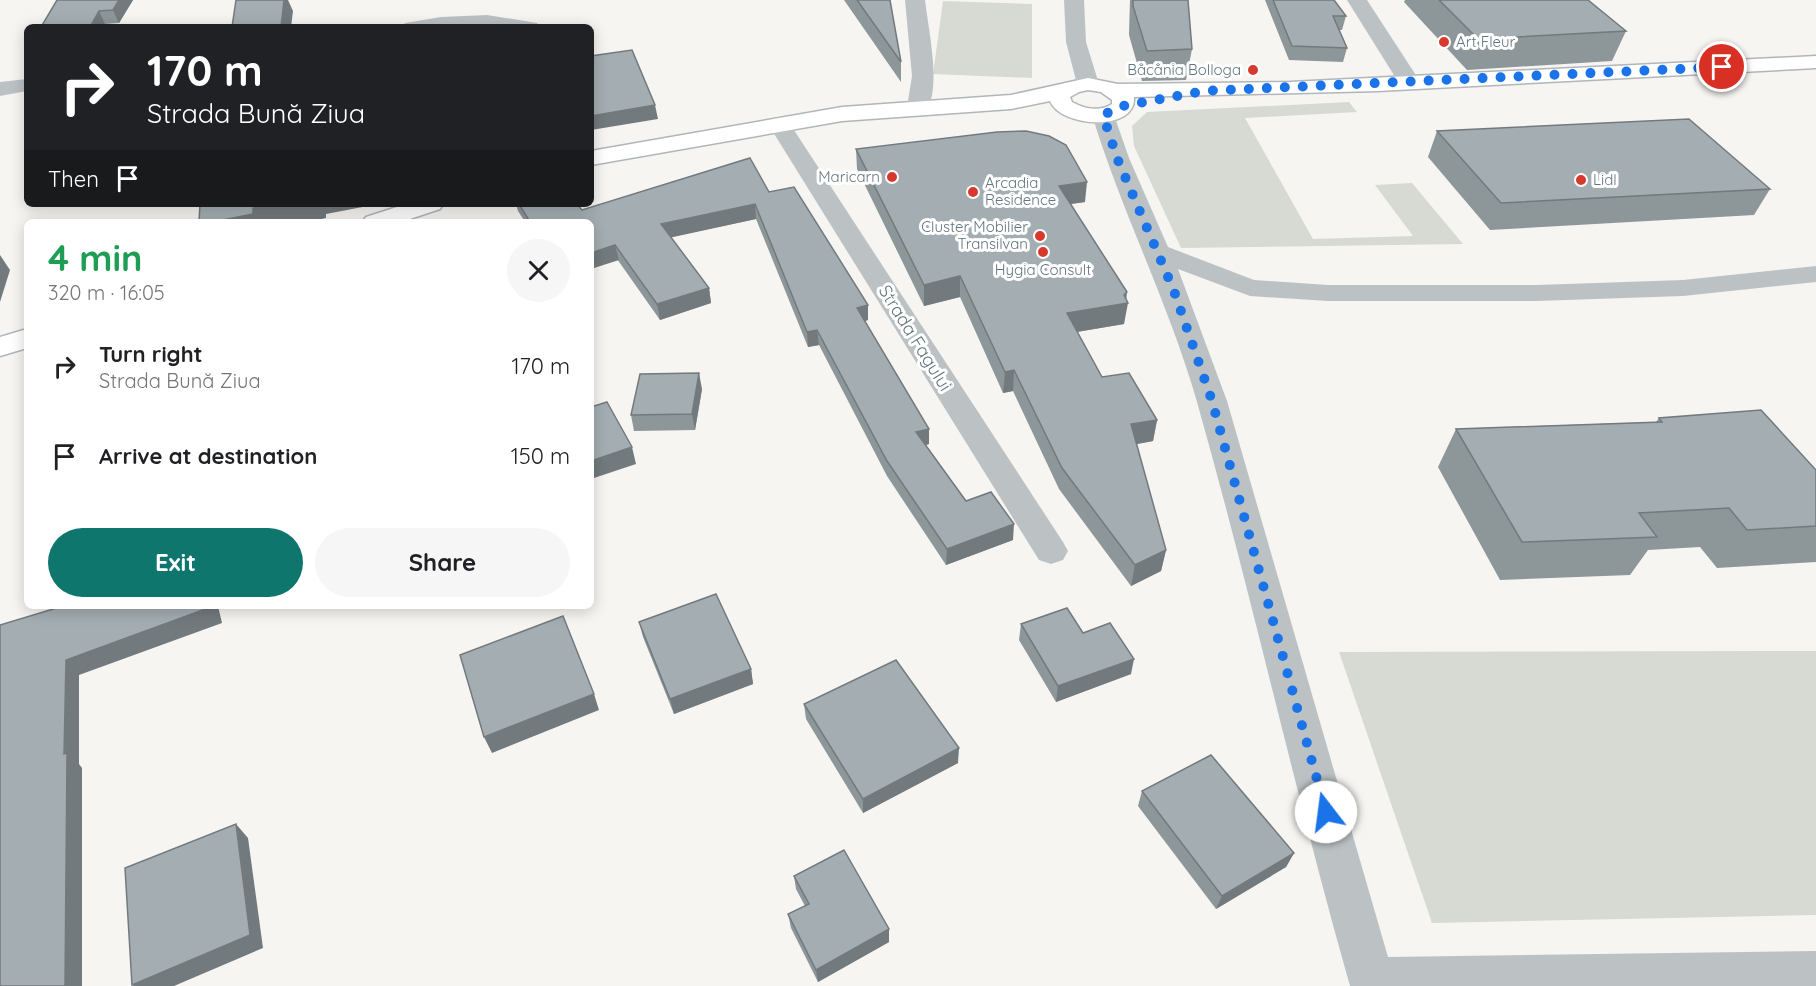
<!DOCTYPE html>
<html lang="en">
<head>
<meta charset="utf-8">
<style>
	body { margin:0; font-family:Quicksand,sans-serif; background:#f6f6f6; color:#202124; height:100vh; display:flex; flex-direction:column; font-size:22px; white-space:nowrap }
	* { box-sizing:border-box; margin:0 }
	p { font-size:20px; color:#757577 }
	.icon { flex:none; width:33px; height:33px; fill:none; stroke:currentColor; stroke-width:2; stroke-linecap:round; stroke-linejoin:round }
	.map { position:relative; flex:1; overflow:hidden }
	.details { position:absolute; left:24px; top:219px; width:570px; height:390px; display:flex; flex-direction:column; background:#fff; border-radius:9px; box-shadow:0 3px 15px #0003 }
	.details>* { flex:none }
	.guide { position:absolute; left:24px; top:24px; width:570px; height:183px; border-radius:9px; box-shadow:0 3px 15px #0003; background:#202124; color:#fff; overflow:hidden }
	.pin { position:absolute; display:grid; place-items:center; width:51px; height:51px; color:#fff; margin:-26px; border:3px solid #fff; border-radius:50%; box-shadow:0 2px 6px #0007 }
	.me { position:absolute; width:66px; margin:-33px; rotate:345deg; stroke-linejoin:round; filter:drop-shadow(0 0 4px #0008) }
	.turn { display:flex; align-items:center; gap:21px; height:126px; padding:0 24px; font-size:27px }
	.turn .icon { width:78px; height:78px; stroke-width:2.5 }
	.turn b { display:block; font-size:42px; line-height:51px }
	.then { display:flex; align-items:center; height:57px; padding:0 24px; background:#0003; gap:12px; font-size:22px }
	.round { display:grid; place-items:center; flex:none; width:63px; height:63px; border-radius:32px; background:#f6f6f6 }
	.headline { display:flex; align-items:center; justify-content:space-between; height:102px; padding:0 24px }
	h1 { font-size:36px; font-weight:700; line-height:45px; color:#1e9e55 }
	.primary-button { display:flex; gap:12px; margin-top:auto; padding:12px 24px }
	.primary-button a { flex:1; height:69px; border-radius:36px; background:#0f766e; color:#fff; font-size:24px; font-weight:700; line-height:69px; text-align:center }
	.primary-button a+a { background:#f6f6f6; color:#202124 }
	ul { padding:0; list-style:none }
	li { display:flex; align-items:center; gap:18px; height:90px; padding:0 24px }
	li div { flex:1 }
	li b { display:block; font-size:22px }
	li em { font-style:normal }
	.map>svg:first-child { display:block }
</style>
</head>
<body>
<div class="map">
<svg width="1816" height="986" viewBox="0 0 1816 986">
	<rect width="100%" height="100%" fill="#f6f5f2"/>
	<g fill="#d6dad2">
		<polygon points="943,1 1032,4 1032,78 933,74"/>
		<polygon points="1349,102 1357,112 1245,118 1313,239 1413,236 1375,185 1412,183 1463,244 1181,248 1134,146 1132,126 1147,112"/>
		<polygon points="1816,651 1816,915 1432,923 1339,652"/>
	</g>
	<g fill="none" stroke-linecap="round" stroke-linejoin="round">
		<defs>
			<g id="major">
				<path d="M1816 56V68L1378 91 1134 97C1137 132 1061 128 1050 101L1011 109 842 121 591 165V151L842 107 1011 95 1088 78 1118 84 1290 82ZM1088 90 1101 92 1112 100V104C1099 112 1085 109 1072 102L1070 97 1079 92Z"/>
				<polygon points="406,204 443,204 440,209 401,222 362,222 366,217"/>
				<polygon points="27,329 27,348 0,356 0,337"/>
			</g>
		</defs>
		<use href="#major" stroke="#b0b6b9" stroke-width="3"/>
		<g fill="#bcc2c4" fill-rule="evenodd">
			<path d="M905 0H925C928 28 942 88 926 112H910L907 107 912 76Z"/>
			<polygon points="1064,0 1084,0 1086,42 1099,84 1096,89 1080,89 1077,84 1066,42"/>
			<polygon points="1347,0 1367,0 1421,83 1418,88 1402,88"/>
			<polygon points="487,15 537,23 540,27 402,27 405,23 441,17"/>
			<polygon points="27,79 27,91 0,96 0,82"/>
			<path d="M1103 108 1111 110 1114 115 1129 158 1168 247 1254 280 1328 285H1537L1683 280 1816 266V282L1683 296 1537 301H1328L1250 296 1178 269 1227 401 1388 957 1816 951V986H1350C1295 793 1252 596 1197 402 1169 304 1122 213 1092 115L1095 110Z"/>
			<polygon points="779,117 787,119 790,124 1063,542 1068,551 1063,560 1051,564 1039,560 768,124 771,119"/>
		</g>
		<use href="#major" fill="#fff" fill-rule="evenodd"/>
	</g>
	<g fill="#8d9699">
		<polygon points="57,0 133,0 119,23 105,24"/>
		<polygon points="844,0 890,0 901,62 901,82"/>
		<polygon points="1130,0 1188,0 1192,49 1186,80 1142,81 1129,35"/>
		<polygon points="1265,0 1334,0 1346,16 1342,30 1339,30 1347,48 1343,62 1289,60"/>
		<polygon points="1405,0 1588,0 1626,31 1612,61 1467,70 1404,2"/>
		<polygon points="1437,131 1770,189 1754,215 1490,230 1428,157"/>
		<polygon points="856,149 1085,202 1070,204 1126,299 1124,324 1077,332 1102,377 1157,420 1153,441 1136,444 1166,550 1161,571 1131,586 1059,489 1013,391 1003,393 960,297 924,306 857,169"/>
		<polygon points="769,192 868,305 868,320 865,321 929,444 926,445 966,501 1013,540 946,565 887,476 819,345 808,347 756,219 671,237 709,288 711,303 660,320 591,222 525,222 518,211 516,204 577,204 582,210"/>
		<polygon points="702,389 695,430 634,431 631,415"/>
		<polygon points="1659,418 1816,470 1816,562 1717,568 1700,547 1648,550 1630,575 1500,580 1438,467 1456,429 1656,422"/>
		<polygon points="639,622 751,669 753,684 674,714 643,637"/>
		<polygon points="1021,624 1083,633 1131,674 1056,702 1019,640"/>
		<polygon points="804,704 958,763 863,813 806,719"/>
		<polygon points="1142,791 1294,853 1286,867 1216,909 1138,806"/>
		<polygon points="794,876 889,942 818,982 791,928 788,914 805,906 796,889"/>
	</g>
	<g fill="#737a7d">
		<polygon points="119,0 133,0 119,23 113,10"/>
		<polygon points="284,0 288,0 293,11 291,27 281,27"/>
		<polygon points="99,11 105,24 103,27 90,27"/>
		<polygon points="655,105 658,119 591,130 591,116"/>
		<polygon points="1087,182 1085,202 1057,206 1059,186"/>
		<polygon points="274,204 373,204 373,205 326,214 326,218 308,222 213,222 253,208"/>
		<polygon points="755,204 756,219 664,239 661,224"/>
		<polygon points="615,245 619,260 591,269 591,253"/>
		<polygon points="0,255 10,270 0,302"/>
		<polygon points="960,276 960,297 924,306 924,285"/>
		<polygon points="709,288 711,303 660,320 657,304"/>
		<polygon points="1127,292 1126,303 1128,303 1124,324 1064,334 1067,313 1124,295"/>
		<polygon points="868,305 868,320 858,323 857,308"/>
		<polygon points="817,330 819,345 808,347 807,332"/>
		<polygon points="1014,370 1013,391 1003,393 1005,372"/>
		<polygon points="699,373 702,389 695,430 692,414"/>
		<polygon points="1157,420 1153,441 1127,446 1131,424"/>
		<polygon points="929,429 929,444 916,448 916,432"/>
		<polygon points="632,447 636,464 591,479 591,461"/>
		<polygon points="1014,524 1013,540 946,565 947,549"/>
		<polygon points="1166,550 1161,571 1131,586 1135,565"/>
		<polygon points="210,606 218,606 222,623 79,675 79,764 82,768 82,986 65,986 64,754 66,660"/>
		<polygon points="1134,659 1131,674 1056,702 1058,686"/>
		<polygon points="751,669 753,684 674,714 670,699"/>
		<polygon points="594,694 599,710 492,753 484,737"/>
		<polygon points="959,748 958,763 863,813 863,799"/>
		<polygon points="236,824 248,838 263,948 174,986 134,986 132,985"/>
		<polygon points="1294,853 1286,867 1216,909 1222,896"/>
		<polygon points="889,929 889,942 818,982 816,970"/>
	</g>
	<g fill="#a4aeb2" stroke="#737a7d" stroke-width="1.5">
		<polygon points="57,0 119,0 113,10 99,11 90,27 41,27"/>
		<polygon points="236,0 284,0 281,27 232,27"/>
		<polygon points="857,0 890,0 901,62"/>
		<polygon points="1133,0 1188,0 1192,49 1147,51 1133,6"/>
		<polygon points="1273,0 1334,0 1346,16 1333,16 1347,48 1292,46"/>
		<polygon points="1439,0 1588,0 1626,31 1478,39"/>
		<polygon points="632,50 655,105 591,116 591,56"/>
		<polygon points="1689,119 1770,189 1501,203 1437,131"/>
		<polygon points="1026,131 1049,136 1066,145 1087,182 1059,186 1127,292 1124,295 1128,303 1067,313 1102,377 1129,373 1157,420 1131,424 1166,550 1135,565 1062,468 1014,370 1005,372 960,276 924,285 856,149 997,132"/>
		<polygon points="750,158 769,192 794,187 868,305 857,308 929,429 916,432 966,501 991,492 1014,524 947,549 887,461 817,330 807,332 755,204 661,224 709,288 657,304 615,245 591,253 591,222 530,222 519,204 577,204 582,210"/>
		<polygon points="200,204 274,204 253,208 253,214 213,222 199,222"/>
		<polygon points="699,373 692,414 631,415 640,374"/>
		<polygon points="607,402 632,447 591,461 591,407"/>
		<polygon points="1761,410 1816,470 1816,526 1747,530 1729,508 1639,513 1657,537 1522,542 1456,429 1662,422 1659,418"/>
		<polygon points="716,594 751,669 670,699 639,622"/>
		<polygon points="63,606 210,606 211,607 66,660 64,754 67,753 65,986 0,986 0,625"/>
		<polygon points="1067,608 1083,633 1110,623 1134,659 1058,686 1021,624"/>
		<polygon points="563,616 594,694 484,737 460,655"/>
		<polygon points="896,660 959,748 863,799 804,704"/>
		<polygon points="1211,755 1294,853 1222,896 1142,791"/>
		<polygon points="236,824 250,935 132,985 125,868"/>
		<polygon points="844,850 889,929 816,970 788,914 809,904 794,876"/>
	</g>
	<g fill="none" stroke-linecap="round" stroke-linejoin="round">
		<polyline stroke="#1a73e8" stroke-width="10" stroke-dasharray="0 18" points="1326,812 1212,401 1174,291 1117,158 1103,115 1123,106 1204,91 1722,67"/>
	</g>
	<g fill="#d8392f" stroke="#fff" stroke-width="2">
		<circle cx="1444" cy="42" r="6"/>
		<circle cx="1253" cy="70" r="6"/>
		<circle cx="892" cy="177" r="6"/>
		<circle cx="1581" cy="180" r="6"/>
		<circle cx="973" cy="192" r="6"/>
		<circle cx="1040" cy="236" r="6"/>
		<circle cx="1043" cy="252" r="6"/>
	</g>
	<g text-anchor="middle" stroke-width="6" stroke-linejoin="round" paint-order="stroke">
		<g font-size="15" fill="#62757c" stroke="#fff" text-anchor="start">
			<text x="1456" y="47">Art Fleur</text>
			<text x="1241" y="75" text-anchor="end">Băcănia Bolloga</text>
			<text x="880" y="182" text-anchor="end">Maricarn</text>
			<text x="1593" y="185">Lidl</text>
			<text x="985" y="188">Arcadia<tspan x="985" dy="17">Residence</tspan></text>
			<text x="1028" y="232" text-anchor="end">Cluster Mobilier<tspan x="1028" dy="17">Transilvan</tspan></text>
			<text x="1043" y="275" text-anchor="middle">Hygia Consult</text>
		</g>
		<g font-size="18" fill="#62757c" stroke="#fff">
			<text transform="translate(915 338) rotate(58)" y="6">Strada Fagului</text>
		</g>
	</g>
</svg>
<div class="pin" style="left:1722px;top:67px;background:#d93025"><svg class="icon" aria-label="arrive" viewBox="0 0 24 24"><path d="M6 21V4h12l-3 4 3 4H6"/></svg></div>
<svg class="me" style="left:1326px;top:812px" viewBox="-20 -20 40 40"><circle r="19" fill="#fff"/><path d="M0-13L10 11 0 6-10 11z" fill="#1a73e8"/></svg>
<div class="guide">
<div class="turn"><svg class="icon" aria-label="right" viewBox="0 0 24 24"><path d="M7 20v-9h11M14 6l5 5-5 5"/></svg><div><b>170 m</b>Strada Bună Ziua</div></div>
<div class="then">Then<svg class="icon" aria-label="arrive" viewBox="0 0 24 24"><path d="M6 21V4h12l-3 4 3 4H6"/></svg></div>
</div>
<section class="details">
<div class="headline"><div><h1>4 min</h1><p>320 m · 16:05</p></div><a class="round"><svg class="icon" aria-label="close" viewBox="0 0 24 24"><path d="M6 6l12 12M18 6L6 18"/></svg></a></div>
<ul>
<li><svg class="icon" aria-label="right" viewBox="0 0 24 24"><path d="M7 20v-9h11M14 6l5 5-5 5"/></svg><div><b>Turn right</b><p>Strada Bună Ziua</p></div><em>170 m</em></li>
<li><svg class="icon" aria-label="arrive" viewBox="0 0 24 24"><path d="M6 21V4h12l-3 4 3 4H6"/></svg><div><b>Arrive at destination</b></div><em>150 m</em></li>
</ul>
<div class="primary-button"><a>Exit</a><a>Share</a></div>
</section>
</div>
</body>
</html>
